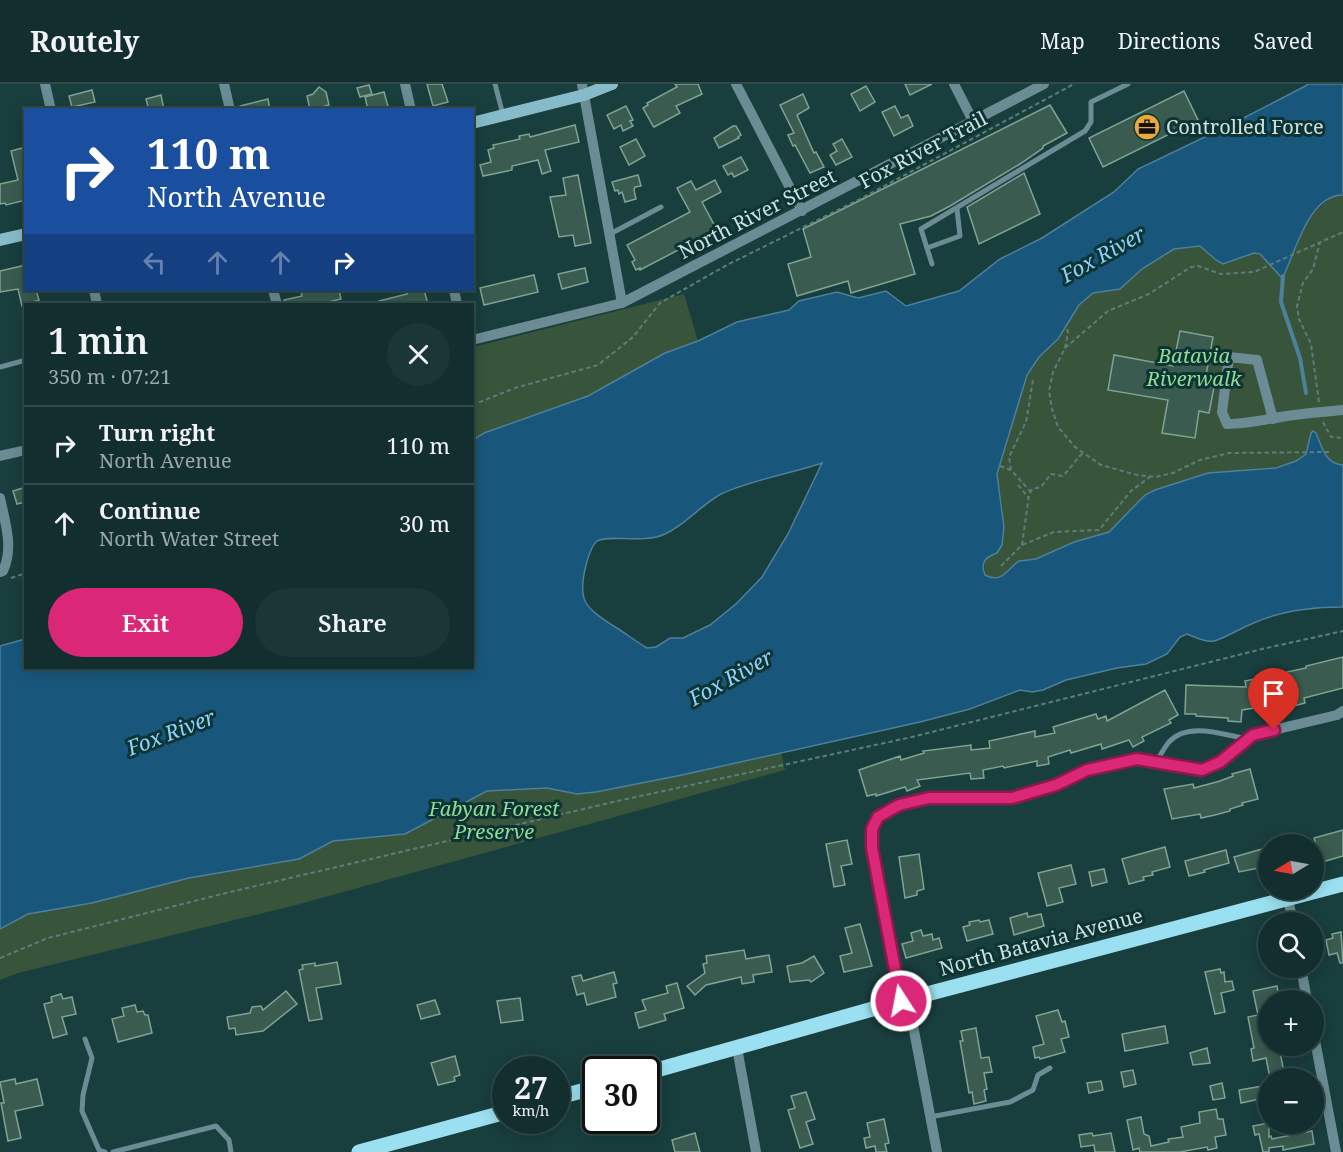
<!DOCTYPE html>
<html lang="en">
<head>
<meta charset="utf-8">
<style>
	body { margin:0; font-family:"Noto Serif",serif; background:#1b3636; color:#f1f3f6; height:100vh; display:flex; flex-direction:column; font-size:22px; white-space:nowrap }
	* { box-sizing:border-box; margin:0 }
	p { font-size:20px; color:#9ca8aa }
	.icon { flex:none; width:33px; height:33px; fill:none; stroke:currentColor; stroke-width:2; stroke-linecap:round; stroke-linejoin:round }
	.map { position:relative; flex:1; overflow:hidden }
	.panel { position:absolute; left:24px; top:219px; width:450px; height:366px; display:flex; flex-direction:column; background:#122e2e; border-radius:0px; box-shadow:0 3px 15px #0003,0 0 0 2px #314a4a }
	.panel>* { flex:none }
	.banner { position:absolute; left:24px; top:24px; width:450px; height:183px; border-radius:0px; box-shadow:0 3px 15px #0003,0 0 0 2px #314a4a; background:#1a4fa0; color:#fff; overflow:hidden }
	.needle { width:39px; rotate:260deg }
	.controls { position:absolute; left:1258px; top:750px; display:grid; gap:12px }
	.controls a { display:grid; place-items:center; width:66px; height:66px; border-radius:50%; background:#122e2e; box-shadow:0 3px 15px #0003,0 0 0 2px #314a4a; font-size:30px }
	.speed { position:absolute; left:492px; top:972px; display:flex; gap:12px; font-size:30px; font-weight:700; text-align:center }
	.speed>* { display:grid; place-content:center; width:78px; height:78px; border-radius:50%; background:#122e2e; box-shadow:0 3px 15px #0003,0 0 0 2px #314a4a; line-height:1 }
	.speed small { font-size:15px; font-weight:400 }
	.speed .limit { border:3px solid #111; border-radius:9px; background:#fff; color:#111 }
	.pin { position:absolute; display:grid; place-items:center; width:51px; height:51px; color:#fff; margin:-62px -26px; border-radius:50% 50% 50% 0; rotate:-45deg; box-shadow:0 0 6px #0007 }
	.pin .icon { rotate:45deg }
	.me { position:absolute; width:66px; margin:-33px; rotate:349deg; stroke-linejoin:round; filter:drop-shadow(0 0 4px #0008) }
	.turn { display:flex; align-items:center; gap:21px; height:126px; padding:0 24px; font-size:27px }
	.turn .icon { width:78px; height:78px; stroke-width:2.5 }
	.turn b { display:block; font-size:42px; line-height:51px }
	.lanes { display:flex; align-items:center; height:57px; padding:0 24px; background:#0003; justify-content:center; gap:30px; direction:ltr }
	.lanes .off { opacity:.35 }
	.round { display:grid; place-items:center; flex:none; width:63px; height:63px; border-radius:32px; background:#1b3636 }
	.head { display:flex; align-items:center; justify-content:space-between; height:102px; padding:0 24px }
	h1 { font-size:36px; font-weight:600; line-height:45px }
	.action { display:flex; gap:12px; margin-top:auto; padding:12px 24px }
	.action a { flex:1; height:69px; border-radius:36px; background:#db2777; color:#fff; font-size:24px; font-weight:600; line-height:69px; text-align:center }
	.action a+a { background:#1b3636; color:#f1f3f6 }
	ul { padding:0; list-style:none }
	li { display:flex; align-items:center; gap:18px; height:78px; padding:0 24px; border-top:2px solid #314a4a }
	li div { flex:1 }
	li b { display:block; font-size:22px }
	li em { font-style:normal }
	header { display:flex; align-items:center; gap:36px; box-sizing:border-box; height:84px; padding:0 30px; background:#122e2e; border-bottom:2px solid #314a4a }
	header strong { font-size:28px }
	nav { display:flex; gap:33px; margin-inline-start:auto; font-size:21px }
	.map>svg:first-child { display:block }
</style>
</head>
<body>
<header>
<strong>Routely</strong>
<nav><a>Map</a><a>Directions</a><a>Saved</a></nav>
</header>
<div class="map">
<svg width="1343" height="1068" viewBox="0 0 1343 1068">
	<rect width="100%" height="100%" fill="#183e3d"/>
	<g fill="#38543a">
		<path d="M1334 111H1343V381C1326 380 1319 362 1311 349L1306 370 1296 377 1276 384 1208 389 1145 411 1109 448 1074 458 1036 475 1019 477C1006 486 1003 501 985 491L984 477 988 472 1003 425 997 390 1027 291 1039 273 1058 255 1079 221 1093 209 1120 205 1142 185 1174 165 1200 162 1216 176 1254 169C1267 171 1271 188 1285 191 1300 157 1302 134 1334 111Z"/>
		<polygon points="684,210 698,257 665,269 588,312 484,349 473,356 473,263"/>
		<polygon points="781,668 785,686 296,821 18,889 0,896 0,845 28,830 92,819 189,794 298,775 333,757 405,750 487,707 547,704 577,710 596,708"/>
	</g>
	<path fill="#18577b" stroke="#4e8099" stroke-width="1.5" fill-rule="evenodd" d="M1309 0H1343V111C1309 111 1296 166 1284 191L1281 193 1260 170 1254 169 1223 180 1216 176 1200 162 1174 165 1142 185 1120 205 1093 209 1079 221 1058 255 1039 273 1027 291 997 390 1004 443 1002 461 997 469C985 473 980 479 985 491 1002 500 1007 485 1019 477L1036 475 1074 458 1109 448 1145 411 1155 406 1208 389 1276 384 1296 377 1306 370 1311 349 1313 347 1316 349C1322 363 1325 380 1343 381V523C1313 523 1284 526 1256 538 1245 542 1223 555 1214 557 1205 559 1195 553 1187 550L1180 553 1167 570 1146 580 1117 584 1066 596 1043 606 1032 608 1020 606 970 625 920 638 682 691 596 708 577 710 547 704 487 707 405 750 333 757 299 775 189 794 92 819 28 830 0 845V562L25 555 26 584H472L473 356 484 349 588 312 665 269 698 257 737 238 789 226 799 217 837 208 858 214 886 207 906 222 959 207 1000 175 1042 154 1114 108 1138 85 1236 38ZM822 379 788 450 762 493 737 519 710 541 683 554H670L656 563 647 564C635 557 624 548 612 541 585 523 577 517 586 481 588 474 591 462 597 457 608 450 645 460 665 450 685 441 701 421 721 410 750 396 790 390 822 379Z"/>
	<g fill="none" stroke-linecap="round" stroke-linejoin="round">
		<polyline stroke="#4e8099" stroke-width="4" points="1283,192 1281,218 1300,274 1306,309"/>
	</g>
	<g fill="#3a5b4f" stroke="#80a395" stroke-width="1.5">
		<polygon points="427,0 442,0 448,18 433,22"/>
		<polygon points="675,0 698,0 702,10 676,22 680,29 654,43 653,42 643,24 648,21 647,19 677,3"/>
		<polygon points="905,0 932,0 910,11"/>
		<polygon points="369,1 372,10 360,13 357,4"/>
		<polygon points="866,2 875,18 860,27 851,10"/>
		<polygon points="319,3 326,8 329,21 310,26 307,12 313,10"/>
		<polygon points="92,6 95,18 72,23 69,12"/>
		<polygon points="1184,7 1198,36 1103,83 1089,54"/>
		<polygon points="384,8 389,26 368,26 365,13"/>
		<polygon points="803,10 809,24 797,31 814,69 816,68 824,83 810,89 795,61 793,62 788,51 794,49 780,21"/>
		<polygon points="161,11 164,26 149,26 146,15"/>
		<polygon points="268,15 270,26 241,26 240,22"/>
		<polygon points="1050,21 1067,49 1043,62 1043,64 1020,80 950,122 931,132 900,140 915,190 851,209 848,197 797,212 788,180 811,173 803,145"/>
		<polygon points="626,22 633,36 630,37 633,42 623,47 621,41 614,45 607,31"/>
		<polygon points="895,22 901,34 908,31 913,42 894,52 882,28"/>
		<polygon points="575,41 579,58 545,66 551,87 542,90 538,76 512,82 512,86 483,92 480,81 491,78 488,66 494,64 493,61 520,55 519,52 529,50 530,53"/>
		<polygon points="733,42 736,42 741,51 738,53 739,54 719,64 714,54"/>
		<polygon points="636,55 645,72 629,81 620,63"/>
		<polygon points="842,55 852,73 836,81 830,71 837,67 833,60"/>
		<polygon points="26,63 26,116 6,121 5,119 0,120 0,100 18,96 11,67"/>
		<polygon points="741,73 748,86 734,93 732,89 728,91 723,82"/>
		<polygon points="1024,89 1040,130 979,160 967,123"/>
		<polygon points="578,91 591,159 575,162 573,151 559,153 550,113 566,111 563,94"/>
		<polygon points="638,91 641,102 635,103 634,106 636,115 625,118 622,108 619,110 618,106 615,107 612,98"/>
		<polygon points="715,96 721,108 702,118 718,148 704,155 703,153 640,186 640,184 636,186 632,178 635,176 627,161 690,128 677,104 691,97 696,106"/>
		<polygon points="26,181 26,206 36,206 39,216 22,222 18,205 0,208 0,187"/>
		<polygon points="585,184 588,198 562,205 558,190"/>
		<polygon points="534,191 538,208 484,221 480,204"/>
		<polygon points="301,206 339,206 341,215 320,220 284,220 284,216 302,212"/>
		<polygon points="406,206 424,206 428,220 380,220 379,217 407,210"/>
		<polygon points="1180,247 1213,253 1206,291 1216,293 1209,329 1199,327 1195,354 1162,349 1168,316 1108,306 1114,271 1173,282"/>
		<polygon points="26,403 26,418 17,420 13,407"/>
		<polygon points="1343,573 1343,604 1304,614 1305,619 1293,622 1292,618 1242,626 1241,638 1228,637 1228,634 1196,632 1196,630 1185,630 1186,601 1246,603 1245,597 1306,584 1306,582"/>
		<polygon points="1165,606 1178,631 1169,636 1171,639 1142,653 1144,657 1133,663 1129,656 1102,665 1101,660 1071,669 1070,666 1048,673 1049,680 1037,682 1037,677 1004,684 1003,682 983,686 984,694 971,695 970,689 917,696 920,702 907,707 905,703 876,712 876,710 867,712 859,686 900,672 901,676 924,669 923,667 971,661 971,666 990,664 989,657 1035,647 1035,653 1055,649 1053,643 1096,630 1098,635 1106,632 1107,637"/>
		<polygon points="1250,685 1258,715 1242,719 1243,721 1230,725 1230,727 1215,731 1201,734 1200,730 1172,735 1164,705 1193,700 1194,704 1220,697 1233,692 1232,690"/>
		<polygon points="1343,746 1343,772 1322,778 1314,754"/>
		<polygon points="847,756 852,780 841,782 845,801 834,803 826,760"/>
		<polygon points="1165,763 1170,783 1152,788 1153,791 1143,793 1144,796 1129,800 1122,775"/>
		<polygon points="1269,763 1269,779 1263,781 1264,783 1239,788 1234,773"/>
		<polygon points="1226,766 1229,779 1204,786 1205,788 1189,792 1185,777"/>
		<polygon points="919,770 924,805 917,807 917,811 905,814 899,773"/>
		<polygon points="1071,781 1076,800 1059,804 1063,818 1047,822 1038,789"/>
		<polygon points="1104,785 1107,798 1092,802 1089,788"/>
		<polygon points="1027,829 1028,833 1041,830 1044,842 1014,851 1010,834"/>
		<polygon points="979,836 980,838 989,836 993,850 967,857 963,843 970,841 969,838"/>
		<polygon points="860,840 872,882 844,888 840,872 852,869 845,844"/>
		<polygon points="921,846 923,852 932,850 933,856 939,854 942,864 906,874 902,860 913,857 911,849"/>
		<polygon points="1341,848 1343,879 1340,879 1337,869 1329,871 1326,856 1333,854 1332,850"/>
		<polygon points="744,866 746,875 769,871 772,888 753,891 754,898 742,900 741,893 706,901 695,911 687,902 705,889 703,880 707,879 706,872"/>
		<polygon points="814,872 824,889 811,898 809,896 790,898 787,882 802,879"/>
		<polygon points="337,878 341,900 316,904 322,935 309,937 299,886 303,885 302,881 315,879 315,882"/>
		<polygon points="1220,885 1221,889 1224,888 1225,898 1232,897 1234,906 1221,909 1225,928 1215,930 1205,888"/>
		<polygon points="614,888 617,899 613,900 616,913 587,921 584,909 577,911 572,893 581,891 583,897"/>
		<polygon points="677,899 684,924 664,930 666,936 639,944 635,929 646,926 642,916 668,909 666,902"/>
		<polygon points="1277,902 1279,913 1269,916 1269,938 1264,939 1269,962 1279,962 1285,994 1270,994 1266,974 1253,977 1251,965 1254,964 1248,933 1258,931 1253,907"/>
		<polygon points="286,907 297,920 263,947 236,951 235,944 229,945 227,933 250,929 252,923 261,922 263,926"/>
		<polygon points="61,910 63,915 72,913 76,930 62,933 67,950 53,954 44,920 52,918 51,913"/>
		<polygon points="520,914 523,936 501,939 497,917"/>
		<polygon points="435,916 440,930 421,935 417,921"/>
		<polygon points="135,921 137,928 143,927 145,931 148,931 152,949 118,958 112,935 124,932 122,924"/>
		<polygon points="1058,926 1062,938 1065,937 1069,953 1061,955 1065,968 1040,975 1039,973 1035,974 1033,963 1044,960 1036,932"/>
		<polygon points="1165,942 1168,959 1125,967 1122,950"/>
		<polygon points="976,944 981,974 989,973 992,988 984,989 987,1005 984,1006 986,1017 974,1020 972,1008 969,1009 960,957 963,957 961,947"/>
		<polygon points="1207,964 1210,979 1193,981 1190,969"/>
		<polygon points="455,972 460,991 454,993 455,997 438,1001 431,979"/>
		<polygon points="1133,986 1136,1000 1124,1003 1121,988"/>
		<polygon points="15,995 16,1000 37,995 43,1021 15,1027 21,1054 8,1057 1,1019 4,1019 0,998"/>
		<polygon points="1101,997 1103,1006 1089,1009 1087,999"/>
		<polygon points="1222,999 1225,1014 1213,1016 1210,1002"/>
		<polygon points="1269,1001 1269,1013 1241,1019 1239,1006"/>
		<polygon points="806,1008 815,1035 806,1038 813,1060 800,1064 788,1026 795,1024 791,1012"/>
		<polygon points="1216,1025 1218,1035 1223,1035 1226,1051 1215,1053 1217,1064 1208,1066 1207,1063 1180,1068 1140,1068 1139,1064 1133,1066 1127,1036 1141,1033 1144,1050 1149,1052 1151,1062 1169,1058 1168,1055 1183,1053 1181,1043 1200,1039 1199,1028"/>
		<polygon points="884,1035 889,1059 885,1060 887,1068 876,1068 875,1062 866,1064 864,1054 870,1053 867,1039"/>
		<polygon points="1269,1039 1269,1053 1271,1052 1272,1055 1312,1047 1314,1060 1283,1066 1283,1062 1269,1064 1269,1068 1263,1068 1259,1050 1255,1051 1253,1042"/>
		<polygon points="695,1049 700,1068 675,1068 672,1056"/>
		<polygon points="1092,1049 1093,1052 1111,1049 1115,1068 1095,1068 1094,1061 1081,1063 1079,1051"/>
	</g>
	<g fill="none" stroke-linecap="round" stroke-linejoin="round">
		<g stroke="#5d7d7c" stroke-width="2" stroke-dasharray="4.5 3" stroke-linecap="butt">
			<polyline points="1065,264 1068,248 1066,241"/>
			<polyline points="1319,318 1311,260 1299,235 1297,222 1303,199 1313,185 1320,158"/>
			<polyline points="472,321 515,304 598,281 633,253 660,219 727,181 862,114 1074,0"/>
			<polyline points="1323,338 1331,353 1343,354"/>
			<polyline points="1329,368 1229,369 1200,376 1173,389 1155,393 1137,391 1101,381 1075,363 1058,343 1052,325 1049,307 1053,288 1065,264 1108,227 1149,210 1191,183 1198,182 1221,190 1254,188 1343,148"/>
			<polyline points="1000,382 1011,386 1031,408"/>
			<polyline points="1011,386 1009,373 1026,338 1033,296"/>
			<polyline points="1018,401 1029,414"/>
			<path d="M1022 461 1029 411 1032 405 1041 403 1051 390 1062 392C1071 385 1074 377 1083 369"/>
			<polyline points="1001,482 1022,461 1054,448 1099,446 1131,407 1151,392"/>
			<polyline points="11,494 26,489"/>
			<polyline points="0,874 48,854 226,809 622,716 912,653 1262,565 1343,547"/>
		</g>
		<g stroke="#6b8c94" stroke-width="5">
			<polyline points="495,0 503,31"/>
			<polyline points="610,150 661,123"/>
			<polyline points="927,164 960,152 957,125"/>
			<polyline points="932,180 921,145 1085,47 1091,38 1091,18 1128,0"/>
			<polyline points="0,283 26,276"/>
			<path d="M1156 678C1160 672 1164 664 1169 658 1188 637 1224 651 1247 655"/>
			<polyline points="85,955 92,974 83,1011 82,1027 99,1066 105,1068"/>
			<polyline points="930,1033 1010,1018 1033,1006 1038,991 1050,984"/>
			<polyline points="113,1068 216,1042 229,1056 231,1068"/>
		</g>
		<g stroke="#6b8c94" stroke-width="10">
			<polyline points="45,0 51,26"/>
			<polyline points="224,0 230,26"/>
			<polyline points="405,0 411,26"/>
			<polyline points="582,0 622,219"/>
			<polyline points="736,0 802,127"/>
			<polyline points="954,0 973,37"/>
			<polyline points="94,206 97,220"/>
			<polyline points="273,206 277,220"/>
			<polyline points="454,206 457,220"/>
			<polyline points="472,256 622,219 1044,0"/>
			<path d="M1273 335 1257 276 1229 273 1222 328 1227 340C1247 340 1267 335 1287 332 1305 329 1324 328 1343 326"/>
			<polyline points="0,372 26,366"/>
			<path d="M0 414C5 438 14 463 3 487L0 488"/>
			<polyline points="1288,815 1293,838"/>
			<polyline points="1301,884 1307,916"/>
			<polyline points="908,915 937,1068"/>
			<polyline points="901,917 872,764 872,745 878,733 899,721 929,714 1012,714 1056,701 1087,686 1137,675 1202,686 1220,678 1253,651 1337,631 1343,627"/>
			<polyline points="1314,951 1336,1068"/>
			<polyline points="737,964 756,1068"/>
		</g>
		<g stroke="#87bbc9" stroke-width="12">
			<polyline points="472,39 584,11 612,0"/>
			<polyline points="0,156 26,150"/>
		</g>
		<g stroke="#9be0f1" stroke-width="15">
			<polyline points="646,989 908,915 1343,800"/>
			<polyline points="556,1014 596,1003"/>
			<polyline points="359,1068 506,1028"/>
		</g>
	</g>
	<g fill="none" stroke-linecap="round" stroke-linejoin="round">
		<defs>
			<polyline id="route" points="901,917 872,764 872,745 878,733 899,721 929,714 1012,714 1056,701 1087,686 1137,675 1202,686 1220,678 1253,651 1274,646"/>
		</defs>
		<use href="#route" stroke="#8e194d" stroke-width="15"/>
		<use href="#route" stroke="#db2777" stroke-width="10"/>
	</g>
	<defs>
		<symbol id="office-disc" viewBox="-11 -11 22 22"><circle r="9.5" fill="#eba93a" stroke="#0c3433"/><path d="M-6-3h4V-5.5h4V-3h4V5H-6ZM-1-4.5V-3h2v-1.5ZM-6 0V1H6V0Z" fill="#111"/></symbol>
	</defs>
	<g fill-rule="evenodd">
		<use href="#office-disc" x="1132" y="28" width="30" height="30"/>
	</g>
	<g text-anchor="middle" stroke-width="6" stroke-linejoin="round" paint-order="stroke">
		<g font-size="20" fill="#cde1e0" stroke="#0c3433" text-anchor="start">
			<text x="1166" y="50">Controlled Force</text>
		</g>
		<g font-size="20" fill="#cde1e0" stroke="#0c3433">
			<text transform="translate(923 66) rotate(-28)" y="7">Fox River Trail</text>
			<text transform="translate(757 130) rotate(-27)" y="7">North River Street</text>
			<text transform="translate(1041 858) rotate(-15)" y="7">North Batavia Avenue</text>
		</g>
		<g font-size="20" font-style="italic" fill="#94da98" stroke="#0c3433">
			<text x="1194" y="279">Batavia<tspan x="1194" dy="23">Riverwalk</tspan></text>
			<text x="494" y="732">Fabyan Forest<tspan x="494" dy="23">Preserve</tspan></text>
		</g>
		<g font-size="21" font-style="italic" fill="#8fd1fe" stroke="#0c3433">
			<text transform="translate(1103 171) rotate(-29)" y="7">Fox River</text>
			<text transform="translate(731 594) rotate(-29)" y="7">Fox River</text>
			<text transform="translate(171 649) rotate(-21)" y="7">Fox River</text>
		</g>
	</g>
</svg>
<div class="controls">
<a><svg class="needle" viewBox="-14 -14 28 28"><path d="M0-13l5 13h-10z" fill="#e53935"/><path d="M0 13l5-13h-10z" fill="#9ca8aa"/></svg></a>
<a><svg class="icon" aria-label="search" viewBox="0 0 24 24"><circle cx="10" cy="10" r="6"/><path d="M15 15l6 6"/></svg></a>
<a>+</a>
<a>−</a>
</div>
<div class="speed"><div>27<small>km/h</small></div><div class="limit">30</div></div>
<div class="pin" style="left:1274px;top:646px;background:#d93025"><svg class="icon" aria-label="arrive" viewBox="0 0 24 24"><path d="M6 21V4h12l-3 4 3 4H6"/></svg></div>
<svg class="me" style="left:901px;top:917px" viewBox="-20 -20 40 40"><circle r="17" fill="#db2777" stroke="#fff" stroke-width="3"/><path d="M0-11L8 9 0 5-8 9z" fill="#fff"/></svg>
<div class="banner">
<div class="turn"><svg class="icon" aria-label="right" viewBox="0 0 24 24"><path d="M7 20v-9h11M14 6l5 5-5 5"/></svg><div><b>110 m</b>North Avenue</div></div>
<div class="lanes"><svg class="icon off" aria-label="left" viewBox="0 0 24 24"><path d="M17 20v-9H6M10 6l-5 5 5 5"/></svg><svg class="icon off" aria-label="ahead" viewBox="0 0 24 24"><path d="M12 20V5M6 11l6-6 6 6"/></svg><svg class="icon off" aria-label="ahead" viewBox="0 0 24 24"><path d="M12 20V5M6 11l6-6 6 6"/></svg><svg class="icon" aria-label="right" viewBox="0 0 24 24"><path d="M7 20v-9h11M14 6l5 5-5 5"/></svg></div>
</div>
<section class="panel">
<div class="head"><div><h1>1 min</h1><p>350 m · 07:21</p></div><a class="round"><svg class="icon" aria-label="close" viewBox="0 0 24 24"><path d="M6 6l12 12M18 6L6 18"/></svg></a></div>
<ul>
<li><svg class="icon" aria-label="right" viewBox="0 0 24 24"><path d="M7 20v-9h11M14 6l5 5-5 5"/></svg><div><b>Turn right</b><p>North Avenue</p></div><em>110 m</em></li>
<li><svg class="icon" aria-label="ahead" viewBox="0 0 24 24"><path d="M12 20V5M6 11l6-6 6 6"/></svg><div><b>Continue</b><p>North Water Street</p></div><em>30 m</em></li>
</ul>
<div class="action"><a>Exit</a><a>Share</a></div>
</section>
</div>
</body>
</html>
